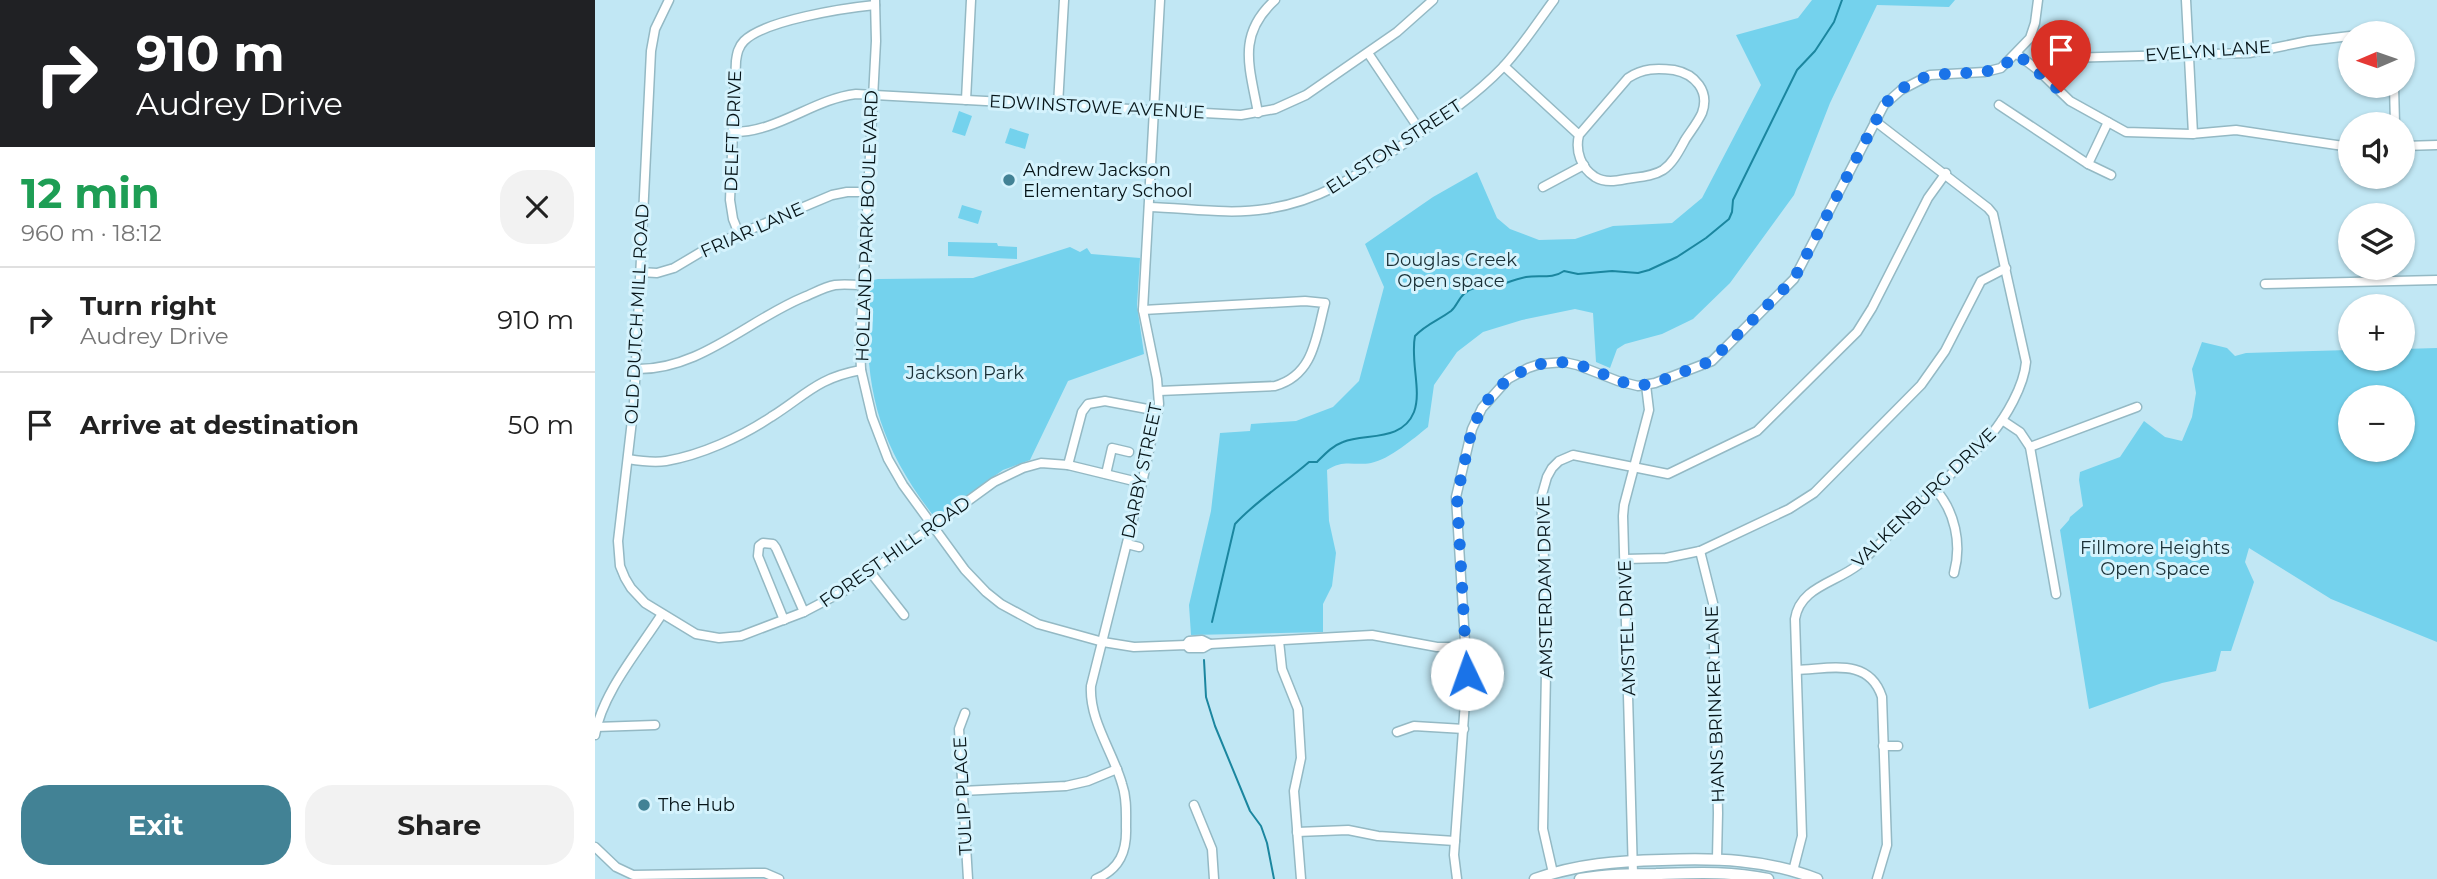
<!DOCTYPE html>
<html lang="en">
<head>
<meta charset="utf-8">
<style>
	body { margin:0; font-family:Montserrat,sans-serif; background:#f2f2f2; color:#222; height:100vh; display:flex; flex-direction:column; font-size:26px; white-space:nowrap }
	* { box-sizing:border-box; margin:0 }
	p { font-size:23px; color:#767676 }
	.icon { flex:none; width:38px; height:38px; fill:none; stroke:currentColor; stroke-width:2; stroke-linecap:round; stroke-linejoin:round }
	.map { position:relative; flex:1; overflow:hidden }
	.details { display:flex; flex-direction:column; background:#fff; width:595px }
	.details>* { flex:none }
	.guide { background:#202124; color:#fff; overflow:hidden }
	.needle { width:46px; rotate:268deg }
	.buttons { position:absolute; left:1743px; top:21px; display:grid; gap:14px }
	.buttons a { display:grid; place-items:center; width:77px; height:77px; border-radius:50%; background:#fff; box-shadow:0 2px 5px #0004; font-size:35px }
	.pin { position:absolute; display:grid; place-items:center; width:60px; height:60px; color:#fff; margin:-72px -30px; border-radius:50% 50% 50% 0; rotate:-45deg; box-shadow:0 0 7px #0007 }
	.pin .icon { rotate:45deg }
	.me { position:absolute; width:77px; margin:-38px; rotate:357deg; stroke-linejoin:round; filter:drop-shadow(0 0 5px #0008) }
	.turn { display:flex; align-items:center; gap:24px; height:147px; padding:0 21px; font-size:32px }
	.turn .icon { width:91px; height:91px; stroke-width:2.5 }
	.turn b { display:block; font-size:49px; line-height:60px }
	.round { display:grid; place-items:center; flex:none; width:74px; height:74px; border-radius:28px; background:#f2f2f2 }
	.headline { display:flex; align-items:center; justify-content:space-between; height:119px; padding:0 21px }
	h1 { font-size:42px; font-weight:700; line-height:52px; color:#1e9e55 }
	.primary-button { display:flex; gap:14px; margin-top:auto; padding:14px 21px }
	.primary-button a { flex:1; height:80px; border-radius:28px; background:#428295; color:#fff; font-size:28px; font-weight:700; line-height:80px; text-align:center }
	.primary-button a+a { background:#f2f2f2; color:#222 }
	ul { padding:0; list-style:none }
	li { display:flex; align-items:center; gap:21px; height:105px; padding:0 21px; border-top:2px solid #e0e0e0 }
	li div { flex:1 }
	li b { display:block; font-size:26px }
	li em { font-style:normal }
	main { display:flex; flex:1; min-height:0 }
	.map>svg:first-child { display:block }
</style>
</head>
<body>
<main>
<section class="details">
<div class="guide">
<div class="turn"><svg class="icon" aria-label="right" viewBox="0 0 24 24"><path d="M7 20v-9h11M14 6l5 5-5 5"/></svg><div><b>910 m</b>Audrey Drive</div></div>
</div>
<div class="headline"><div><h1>12 min</h1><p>960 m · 18:12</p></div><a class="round"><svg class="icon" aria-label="close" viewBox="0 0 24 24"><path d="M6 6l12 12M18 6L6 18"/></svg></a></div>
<ul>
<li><svg class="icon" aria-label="right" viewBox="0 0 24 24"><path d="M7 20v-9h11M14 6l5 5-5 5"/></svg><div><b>Turn right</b><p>Audrey Drive</p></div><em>910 m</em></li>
<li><svg class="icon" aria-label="arrive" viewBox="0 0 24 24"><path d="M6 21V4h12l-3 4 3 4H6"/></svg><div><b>Arrive at destination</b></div><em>50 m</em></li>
</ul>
<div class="primary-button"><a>Exit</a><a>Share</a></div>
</section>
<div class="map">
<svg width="1842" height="879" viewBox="0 0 1842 879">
	<rect width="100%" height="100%" fill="#c1e7f4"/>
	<g fill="#74d2ed" fill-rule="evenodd">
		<path d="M1217 0H1360L1354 7 1282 5 1235 103 1199 195 1135 283 1098 319 1067 334 1030 344 1022 349 1015 368 1001 362 998 313 980 309 927 320 888 332 862 352 839 385 833 427C818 439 795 459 776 463 758 466 749 459 732 470L734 521 741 553 737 586 728 604V632L596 635 594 605 616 511 625 433 655 431 656 424 701 421 738 407 764 381 789 287 770 244 838 197 882 172 902 218 915 229 944 240 980 239 1018 226 1077 223 1107 198 1166 85 1141 35 1203 18Z"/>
		<polygon points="364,111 377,116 370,136 357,132"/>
		<polygon points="415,128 434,134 430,149 410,143"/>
		<polygon points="367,205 387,211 383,224 363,218"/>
		<polygon points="353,242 402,243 403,246 422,247 422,259 353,256"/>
		<path d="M475 247 485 252 492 248 496 254 545 258 542 305 549 354 473 381 435 460 408 470 340 518C278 437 268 381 274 281L283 279 378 278Z"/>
		<path d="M1607 342 1632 348 1640 356 1651 353 1755 350V359H1808V349L1842 348V642L1736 599 1654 548 1650 562 1659 582 1636 651H1626L1621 671 1567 683 1494 709 1465 530 1474 520 1475 517 1488 506 1484 480 1485 472 1525 457 1549 421 1570 437 1587 441 1597 417 1601 393 1597 369ZM1755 397H1808V450H1755Z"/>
	</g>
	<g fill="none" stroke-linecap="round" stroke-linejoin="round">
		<g stroke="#1b869f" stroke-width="2">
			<path d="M617 622 640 524C662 500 690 483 714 462H722C730 454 737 446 748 442 771 433 807 442 819 412 827 391 815 360 820 336 831 324 844 320 856 311 862 306 863 299 869 294 879 284 893 288 905 285 914 282 922 279 931 277 944 275 958 279 969 271L983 274 1017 271 1043 273 1054 270 1082 257 1111 238 1134 219 1137 212 1138 200 1202 70 1220 51 1239 22 1247 0"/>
			<polyline points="609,660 611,697 620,726 655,811 666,826 672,843 679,879"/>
		</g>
		<defs>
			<g id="minor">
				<polyline points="74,0 60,29 56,51 39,403 23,541 25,566 30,578 36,588 50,603 101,634 124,638 146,636 209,612 249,591 399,482 428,468 446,463 473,465 547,483"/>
				<polyline points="280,0 281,41 265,345 266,370 277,417 293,459 308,485 370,570 391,592 406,604 443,624 508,642 539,647 591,645 594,648 608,648 615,644 777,635 842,647 870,647"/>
				<polyline points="1591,0 1598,134"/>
				<polyline points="773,53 826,132"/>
				<polyline points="1422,54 1443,70 1475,101 1531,132 1596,134 1641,130 1755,147"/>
				<polyline points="1470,58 1654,53 1713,41 1755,36"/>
				<path d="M909 66 984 135C980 151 986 168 1000 177 1010 183 1021 181 1031 179 1043 177 1057 177 1068 170 1078 163 1084 151 1090 140 1095 132 1103 122 1107 113 1115 91 1100 74 1079 70 1062 68 1048 68 1033 78L984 135"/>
				<polyline points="1799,86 1800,124"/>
				<polyline points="371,100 376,0"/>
				<polyline points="463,105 469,0"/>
				<polyline points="1404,105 1493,164 1516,175"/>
				<path d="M663 113C655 68 641 35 680 0"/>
				<path d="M137 132C182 133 218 99 261 94L646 115 680 109 711 95 802 32 838 0"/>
				<polyline points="1808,146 1842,145"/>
				<polyline points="1493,164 1513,122"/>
				<polyline points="948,187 989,165"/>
				<path d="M554 207C592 208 633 215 671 209 727 201 764 174 810 143 844 120 878 98 907 68 926 48 942 23 959 0"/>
				<path d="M144 234 138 219 135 200 141 61C142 54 143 47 149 41 170 20 250 8 280 5"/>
				<polyline points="45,272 62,273 79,268 116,246 237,195 252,192 272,192"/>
				<polyline points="1670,284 1842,280"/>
				<path d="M548 310 710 301 730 303C721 337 719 375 680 386L564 391"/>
				<path d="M40 369C104 371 153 320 209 297 219 293 229 287 240 285 249 284 258 285 267 285"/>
				<polyline points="1407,420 1425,432 1435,447 1461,594"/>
				<polyline points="1435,447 1542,407"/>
				<path d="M33 459C45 461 58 463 71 461 106 455 146 437 176 417 211 395 222 378 266 370"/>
				<polyline points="473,465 487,412 493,404 510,401 563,411"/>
				<polyline points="511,474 517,448 534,452"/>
				<path d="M1340 489C1360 511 1367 544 1359 573"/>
				<polyline points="532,544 544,547"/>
				<polyline points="1105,551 1118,603 1123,813 1122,858"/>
				<polyline points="1030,559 1071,558 1105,551 1194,509 1219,493 1326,385 1350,351 1386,281 1411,268"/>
				<polyline points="276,573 309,615"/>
				<polyline points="189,620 163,556 164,546 168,543 178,544 181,548 209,612"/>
				<polyline points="684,641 687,669 703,709 706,758 699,791 706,879"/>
				<polyline points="591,645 594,641 607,640 615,644"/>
				<path d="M1202 670C1235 669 1274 657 1287 697L1292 845 1282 879"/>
				<polyline points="370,713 364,729 373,879"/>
				<polyline points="1,727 60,725"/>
				<polyline points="802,732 819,726 869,729"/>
				<path d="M0 735C7 693 44 650 67 614"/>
				<polyline points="1288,746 1303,746"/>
				<polyline points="367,791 471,786 493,781 522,769"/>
				<polyline points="599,805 617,849 619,879"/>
				<polyline points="702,832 753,830 783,836 860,841"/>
				<polyline points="0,847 21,867 38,875 159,873 170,873 184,879"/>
				<path d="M1198 871 1207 836 1200 619C1205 587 1240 583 1263 565L1395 436C1411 417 1429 386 1431 362L1398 214 1393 208 1280 121"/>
				<polyline points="958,873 948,829 952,620 946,498 952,477 957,468 964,461 978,455 1073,474 1162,431 1262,332 1277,308 1333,198 1351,173"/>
				<polyline points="1038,874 1028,516 1029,505 1054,410 1051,385"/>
				<path d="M501 879C525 869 532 851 531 827 531 813 532 798 527 784 518 752 494 720 496 686L547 483 564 404 562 379 548 310 565 0"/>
				<polyline points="862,879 859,855 872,674 861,497 877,429 887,408 913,379 933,368 945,364 969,362 982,365 1023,381 1043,386 1060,383 1117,361 1199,279 1289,105 1306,90 1335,75 1390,72 1406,68 1435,38 1440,23 1443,0"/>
			</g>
			<g id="major">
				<path d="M940 879C982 864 1023 861 1067 860 1121 858 1171 859 1222 879"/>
				<path d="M985 879C1010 874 1036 874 1061 874 1099 873 1135 871 1173 879"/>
			</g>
		</defs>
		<use href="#minor" stroke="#94b9c4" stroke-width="11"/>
		<use href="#major" stroke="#94b9c4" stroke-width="13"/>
		<use href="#minor" stroke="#fff" stroke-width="8"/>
		<use href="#major" stroke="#fff" stroke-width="10"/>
	</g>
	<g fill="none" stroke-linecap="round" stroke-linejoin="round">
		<path stroke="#1a73e8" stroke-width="12" stroke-dasharray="0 21.6" d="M872 674 862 496 877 429 887 408 895 397 913 379 933 368 945 364 969 362 995 368 1023 381 1043 386 1060 383 1116 361 1199 279 1289 105C1327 64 1352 78 1399 70L1406 68 1422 54 1466 92"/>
	</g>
	<g fill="#428295" stroke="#d5f3fd" stroke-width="2.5">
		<circle cx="414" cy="180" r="7"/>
		<circle cx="49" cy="805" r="7"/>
	</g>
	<g text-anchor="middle" stroke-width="6" stroke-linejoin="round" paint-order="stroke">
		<g font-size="18" fill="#071519" stroke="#d5f3fd">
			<text transform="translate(1613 51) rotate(-4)" y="6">EVELYN LANE</text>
			<text transform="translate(502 107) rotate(3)" y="6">EDWINSTOWE AVENUE</text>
			<text transform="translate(138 131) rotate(-88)" y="6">DELFT DRIVE</text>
			<text transform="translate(799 147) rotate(-33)" y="6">ELLSTON STREET</text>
			<text transform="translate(272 226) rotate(-88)" y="6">HOLLAND PARK BOULEVARD</text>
			<text transform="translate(157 230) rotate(-24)" y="6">FRIAR LANE</text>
			<text transform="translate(42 314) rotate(-87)" y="6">OLD DUTCH MILL ROAD</text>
			<text transform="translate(547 471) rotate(-78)" y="6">DARBY STREET</text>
			<text transform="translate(1329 498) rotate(-44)" y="6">VALKENBURG DRIVE</text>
			<text transform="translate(300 552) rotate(-35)" y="6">FOREST HILL ROAD</text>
			<text transform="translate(950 587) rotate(-91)" y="6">AMSTERDAM DRIVE</text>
			<text transform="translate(1032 628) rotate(-92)" y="6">AMSTEL DRIVE</text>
			<text transform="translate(1120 704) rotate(-92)" y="6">HANS BRINKER LANE</text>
			<text transform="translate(368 796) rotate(-93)" y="6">TULIP PLACE</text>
		</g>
		<g font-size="18" fill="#071519" stroke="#d5f3fd" text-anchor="start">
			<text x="428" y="176">Andrew Jackson<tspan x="428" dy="21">Elementary School</tspan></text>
			<text x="63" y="811">The Hub</text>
		</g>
		<g font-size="18" fill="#1a3037" stroke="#d5f3fd">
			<text x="856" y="266">Douglas Creek<tspan x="856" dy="21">Open space</tspan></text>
			<text x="370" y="379">Jackson Park</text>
			<text x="1560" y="554">Fillmore Heights<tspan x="1560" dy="21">Open Space</tspan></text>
		</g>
	</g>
</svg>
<div class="buttons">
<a><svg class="needle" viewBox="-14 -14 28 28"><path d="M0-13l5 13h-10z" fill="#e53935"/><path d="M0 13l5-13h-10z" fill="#767676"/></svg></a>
<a><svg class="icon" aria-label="sound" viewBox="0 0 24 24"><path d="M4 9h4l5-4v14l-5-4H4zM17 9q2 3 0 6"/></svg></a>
<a><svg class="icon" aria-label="layers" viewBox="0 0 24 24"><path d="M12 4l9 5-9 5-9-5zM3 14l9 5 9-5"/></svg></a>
<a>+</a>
<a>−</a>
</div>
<div class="pin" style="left:1466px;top:92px;background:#d93025"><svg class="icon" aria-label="arrive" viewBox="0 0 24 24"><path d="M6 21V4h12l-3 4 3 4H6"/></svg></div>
<svg class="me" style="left:872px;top:674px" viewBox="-20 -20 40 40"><circle r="19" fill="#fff"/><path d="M0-13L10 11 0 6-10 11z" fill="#1a73e8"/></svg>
</div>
</main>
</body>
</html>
